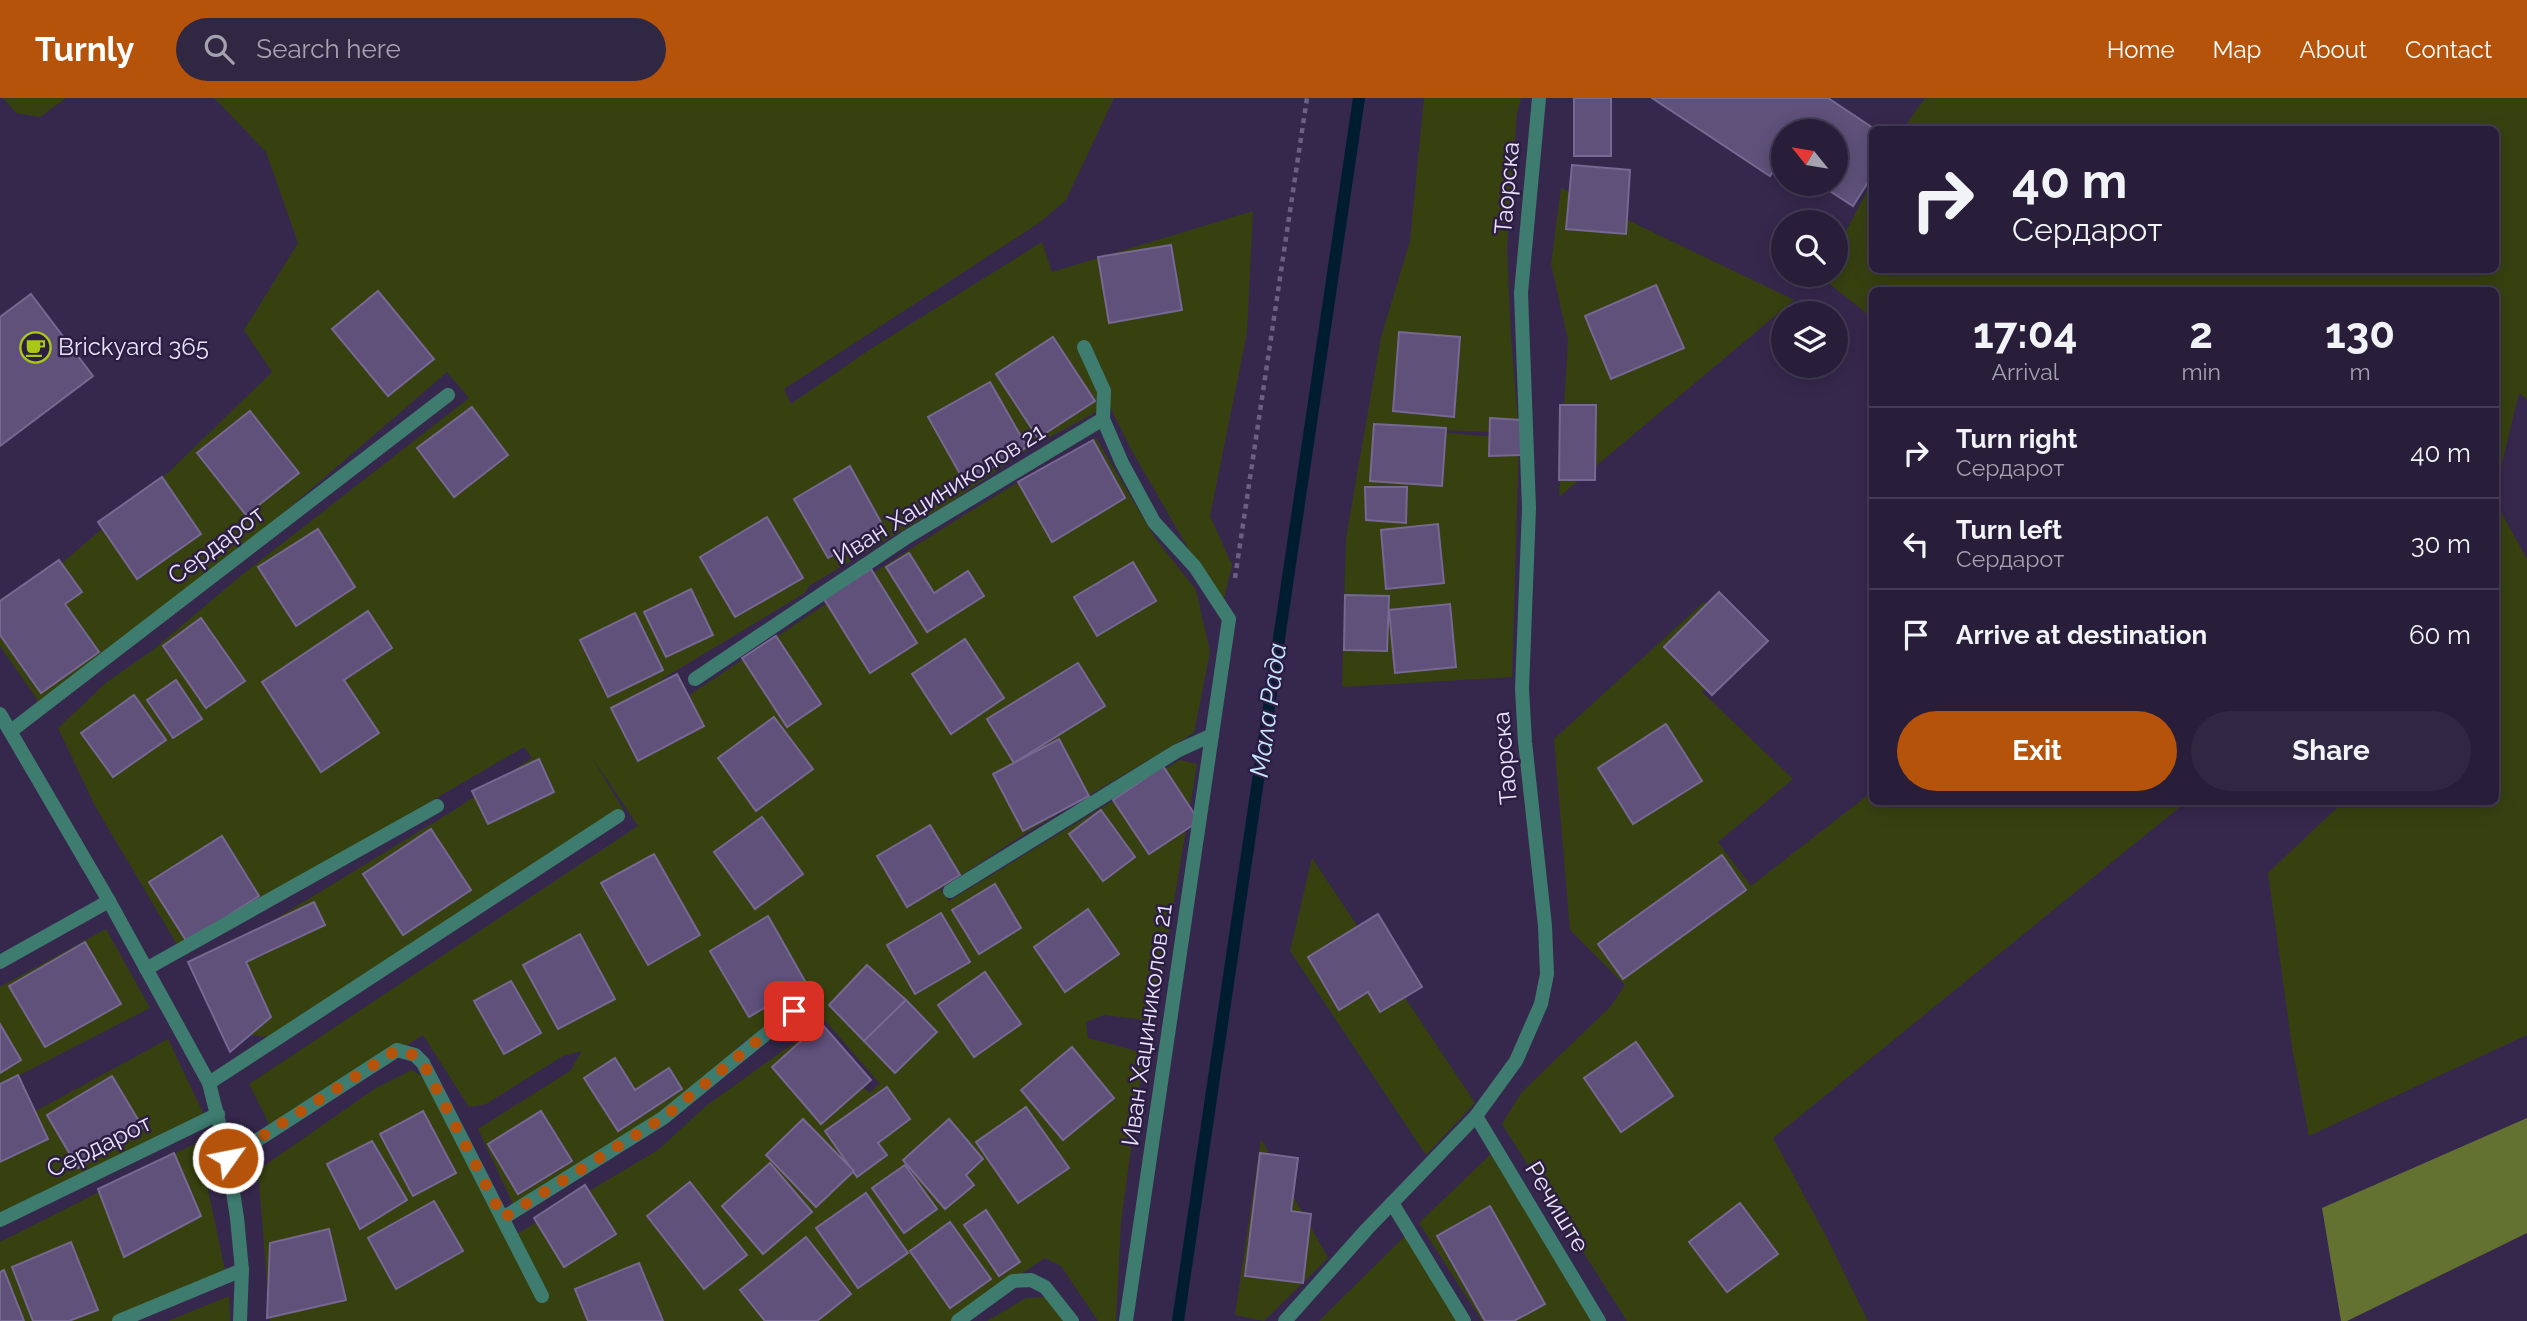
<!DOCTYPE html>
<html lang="en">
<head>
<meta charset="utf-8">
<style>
	body { margin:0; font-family:Raleway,sans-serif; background:#302742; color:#f1f3f6; height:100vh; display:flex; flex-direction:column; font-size:26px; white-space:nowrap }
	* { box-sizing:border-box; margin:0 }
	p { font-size:23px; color:#a5a2af }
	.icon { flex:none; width:38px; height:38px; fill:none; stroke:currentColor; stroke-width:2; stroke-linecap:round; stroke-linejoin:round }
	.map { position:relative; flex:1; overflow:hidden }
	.details { position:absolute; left:1869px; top:189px; width:630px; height:518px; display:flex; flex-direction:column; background:#281e3a; border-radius:10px; box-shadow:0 4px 18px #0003,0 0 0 2px #443c54 }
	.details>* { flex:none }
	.top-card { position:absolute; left:1869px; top:28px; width:630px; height:147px; border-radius:10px; box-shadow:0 4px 18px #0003,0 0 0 2px #443c54; background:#281e3a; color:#f1f3f6; overflow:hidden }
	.needle { width:46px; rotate:300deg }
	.buttons { position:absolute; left:1771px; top:21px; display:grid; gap:14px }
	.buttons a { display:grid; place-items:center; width:77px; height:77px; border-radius:50%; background:#281e3a; box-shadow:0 4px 18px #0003,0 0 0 2px #443c54; font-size:35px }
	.pin { position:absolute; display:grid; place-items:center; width:60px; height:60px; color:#fff; margin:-30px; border-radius:14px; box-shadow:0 4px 10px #0006 }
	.me { position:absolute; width:77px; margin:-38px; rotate:57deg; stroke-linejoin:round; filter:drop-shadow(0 0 5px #0008) }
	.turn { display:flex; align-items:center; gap:24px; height:147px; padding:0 28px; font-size:32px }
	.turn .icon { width:91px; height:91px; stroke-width:2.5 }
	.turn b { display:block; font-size:49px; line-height:60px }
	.eta { display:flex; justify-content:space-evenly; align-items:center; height:119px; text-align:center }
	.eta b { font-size:42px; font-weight:700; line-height:49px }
	.action { display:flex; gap:14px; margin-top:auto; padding:14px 28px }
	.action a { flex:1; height:80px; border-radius:42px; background:#b45309; color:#fff; font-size:28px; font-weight:700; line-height:80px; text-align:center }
	.action a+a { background:#302742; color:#f1f3f6 }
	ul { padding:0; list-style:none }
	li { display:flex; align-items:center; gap:21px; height:91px; padding:0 28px; border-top:2px solid #443c54 }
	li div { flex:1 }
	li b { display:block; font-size:26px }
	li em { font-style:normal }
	header { display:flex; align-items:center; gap:42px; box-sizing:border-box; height:98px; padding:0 35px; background:#b45309; color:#fff }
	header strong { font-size:33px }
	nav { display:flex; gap:38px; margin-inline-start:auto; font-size:24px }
	.search { width:490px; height:63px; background:#302742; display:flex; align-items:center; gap:18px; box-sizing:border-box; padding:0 24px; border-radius:38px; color:#a5a2af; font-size:26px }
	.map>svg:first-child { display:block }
</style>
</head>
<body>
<header>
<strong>Turnly</strong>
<div class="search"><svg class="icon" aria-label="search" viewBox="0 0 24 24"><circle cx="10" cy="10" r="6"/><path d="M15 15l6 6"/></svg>Search here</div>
<nav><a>Home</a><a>Map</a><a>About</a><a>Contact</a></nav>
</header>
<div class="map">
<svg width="2527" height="1223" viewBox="0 0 2527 1223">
	<rect width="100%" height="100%" fill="#36284d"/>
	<g fill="#374110">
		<polygon points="3,0 66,0 40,19 16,15"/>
		<path d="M214 0H1114L1066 102 1039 125 784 291 791 306 869 252 1042 144 1052 174 1253 113 1247 235 1210 418 1232 467 1222 509 1132 353 1100 289 1107 308 1030 350 957 400 809 488 805 495 662 581 679 604C816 513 952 419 1096 340L1155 440 1196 492 1210 554 1194 635 1029 733 940 791 949 803 1180 662 1197 666 1154 923 1104 917 1086 924 1088 940 1144 955 1121 1124 1116 1223H1098L1061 1168 1045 1160 951 1223H270L258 1072 376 990 412 972 426 981 512 1139 658 1052 706 1008 809 934 869 995 880 986 810 905 742 945 702 986 616 1048 514 1108 478 1031 570 973 582 953 563 958 486 1006 469 1009 423 937 272 1032 249 986 638 728 591 658 624 713 276 940 251 937 232 947 194 871 456 711 532 660 524 649 179 850 95 708 58 630 107 584 153 552 243 476 469 300 447 274 238 454 43 610 0 548V518L170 373 272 274 244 232 298 145 266 54Z"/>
		<polygon points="1424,0 1521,0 1517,15 1507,151 1511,241 1519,335 1390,330 1519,341 1512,579 1342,589 1346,440 1381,239 1410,143"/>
		<polygon points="1925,0 2527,0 2527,301 2519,295 2496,390 2496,192 1872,192 1872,220 1821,179 1823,177 1836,177 1836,152 1872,84 1872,172 2496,172 2496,32 1903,31"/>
		<polygon points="1561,90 1794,202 1559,399 1568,242 1551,166"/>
		<polygon points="2496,405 2527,461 2527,937 2309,1038 2292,949 2268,775 2343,704 2496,704"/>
		<polygon points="1704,504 1750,543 1702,594 1793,681 1718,744 1751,788 1872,694 1872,704 2186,704 1773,1040 1826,1138 1868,1223 1627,1223 1502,1026 1521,995 1611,908 1625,887 1570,832 1554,641"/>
		<polygon points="1312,760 1475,1005 1426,1057 1290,853"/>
		<polygon points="106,831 150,910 16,979 34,1014 168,941 203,1015 189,1028 0,1117 0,889"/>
		<polygon points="1261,1041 1328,1160 1264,1223 1235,1217"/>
		<polygon points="198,1044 226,1177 116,1223 0,1223 0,1144"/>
		<polygon points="1493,1054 1596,1223 1482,1223 1419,1125"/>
		<polygon points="1408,1135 1460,1223 1319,1223"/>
		<polygon points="229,1198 230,1223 168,1223"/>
		<polygon points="1046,1199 1070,1223 987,1223 1026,1200"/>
	</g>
	<polygon fill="#637131" points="2527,1020 2527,1135 2347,1223 2341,1223 2322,1110"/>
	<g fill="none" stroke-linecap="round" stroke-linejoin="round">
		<polyline stroke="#001c2f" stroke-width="12" points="1178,1223 1359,0"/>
	</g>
	<g fill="#5f517a" stroke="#766892" stroke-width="2">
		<rect x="1574" y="0" width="37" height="58"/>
		<polygon points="1652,0 1828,0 1876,32 1872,32 1872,78 1853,108 1819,86 1836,86 1836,33 1783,33 1783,62 1781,61 1770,78"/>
		<polygon points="1572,67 1630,72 1626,136 1566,131"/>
		<polygon points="1171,147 1182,212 1109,225 1098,159"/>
		<polygon points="1656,187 1684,250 1611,281 1585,218"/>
		<polygon points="378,193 434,261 388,298 332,231"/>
		<polygon points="31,196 93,278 0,348 0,219"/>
		<polygon points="1399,234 1460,239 1454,319 1393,313"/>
		<polygon points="1053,239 1095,303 1038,340 996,276"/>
		<polygon points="990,284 1027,349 965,385 928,319"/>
		<polygon points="1560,307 1596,307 1595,382 1559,382"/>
		<polygon points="472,309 508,357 454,399 417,350"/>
		<polygon points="250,313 299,375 246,417 197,355"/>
		<polygon points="1490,320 1521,322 1521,357 1489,358"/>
		<polygon points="1374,326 1446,330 1442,388 1370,383"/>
		<polygon points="1093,342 1125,400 1052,444 1018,384"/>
		<polygon points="850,368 883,428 828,460 794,401"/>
		<polygon points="162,379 201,436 137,481 98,424"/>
		<polygon points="1365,389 1407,389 1406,425 1366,422"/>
		<polygon points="767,419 803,480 735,519 700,459"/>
		<polygon points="1438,426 1444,485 1386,491 1381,432"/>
		<polygon points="318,431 355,489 296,528 258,469"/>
		<polygon points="909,455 934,495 968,473 984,498 927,534 886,469"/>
		<polygon points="59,462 82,494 65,506 99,554 41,595 0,537 0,503"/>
		<polygon points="1133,464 1156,503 1097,538 1074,499"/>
		<polygon points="871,471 917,545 870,575 824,501"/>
		<polygon points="691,491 713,537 666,559 644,514"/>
		<polygon points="1719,494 1768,543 1712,597 1664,549"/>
		<polygon points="1345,497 1389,498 1387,553 1344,552"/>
		<polygon points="1450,506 1456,569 1395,575 1389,512"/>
		<polygon points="368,513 392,550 344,582 379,635 321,674 262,584"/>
		<polygon points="635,515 663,572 608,599 580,542"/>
		<polygon points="201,520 245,583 206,610 163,548"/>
		<polygon points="776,538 821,606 787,629 742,560"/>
		<polygon points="965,541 1004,600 951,636 912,576"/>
		<polygon points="1078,565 1105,608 1014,665 987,621"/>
		<polygon points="677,576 704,628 638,663 611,610"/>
		<polygon points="176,582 202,621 173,640 147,602"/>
		<polygon points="134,597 166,642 113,679 81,635"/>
		<polygon points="774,619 813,671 756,713 718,660"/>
		<polygon points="1666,626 1702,683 1633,726 1598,670"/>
		<polygon points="1059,641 1089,698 1023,733 993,676"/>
		<polygon points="539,661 554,694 488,726 472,693"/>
		<polygon points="1163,668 1199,723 1149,756 1113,702"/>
		<polygon points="1101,712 1135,759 1103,783 1069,736"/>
		<polygon points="762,719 803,776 755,811 714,754"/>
		<polygon points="930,727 960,777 907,809 877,758"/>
		<polygon points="431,731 471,792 403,837 363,776"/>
		<polygon points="222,738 259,798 187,844 149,784"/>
		<polygon points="654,756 700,837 648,867 601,785"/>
		<polygon points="1722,757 1746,792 1623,881 1598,846"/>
		<polygon points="995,786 1021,830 979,856 952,812"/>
		<polygon points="314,804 325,827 246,864 271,919 230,954 188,864"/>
		<polygon points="1088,811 1119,856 1065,894 1034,849"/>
		<polygon points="941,815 970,864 915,896 887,847"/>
		<polygon points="1378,816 1422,889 1380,914 1368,894 1339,912 1308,859"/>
		<polygon points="768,818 806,885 749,919 710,853"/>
		<polygon points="580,836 615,901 558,931 523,867"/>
		<polygon points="85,844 121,906 45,949 9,888"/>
		<polygon points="867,867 906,902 864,943 829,907"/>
		<polygon points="985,874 1021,926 974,959 938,907"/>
		<polygon points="511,883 541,935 504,956 474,903"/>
		<polygon points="906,902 937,934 895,975 864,943"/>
		<polygon points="821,925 871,982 821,1026 772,969"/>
		<polygon points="0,926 21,962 0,975"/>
		<polygon points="1636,944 1673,998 1621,1034 1584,980"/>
		<polygon points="1072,949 1114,1000 1063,1042 1021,992"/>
		<polygon points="615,960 635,992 669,970 682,991 618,1033 584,980"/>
		<polygon points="18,977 48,1041 0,1064 0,986"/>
		<polygon points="112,978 143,1030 78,1070 47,1017"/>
		<polygon points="887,989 910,1021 878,1045 887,1057 857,1079 825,1033"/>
		<polygon points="1026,1009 1069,1070 1018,1105 976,1044"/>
		<polygon points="423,1013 456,1075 413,1098 380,1036"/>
		<polygon points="541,1013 572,1063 518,1096 488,1046"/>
		<polygon points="803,1021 854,1073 816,1109 766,1057"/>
		<polygon points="949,1021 983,1061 966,1077 974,1087 945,1111 903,1062"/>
		<polygon points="372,1043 407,1102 360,1131 327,1066"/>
		<polygon points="174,1055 201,1118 124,1159 98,1091"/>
		<polygon points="1260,1055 1298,1060 1291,1113 1311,1116 1303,1185 1245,1178"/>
		<polygon points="770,1065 812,1114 763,1156 722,1108"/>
		<polygon points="905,1067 937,1111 904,1135 872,1090"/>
		<polygon points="690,1084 747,1157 704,1191 647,1118"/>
		<polygon points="585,1087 616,1136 564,1169 534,1120"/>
		<polygon points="866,1095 908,1155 858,1190 816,1130"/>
		<polygon points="434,1103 463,1153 396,1191 368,1140"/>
		<polygon points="1740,1105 1778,1156 1727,1194 1689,1144"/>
		<polygon points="1490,1108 1545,1206 1514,1223 1485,1223 1437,1138"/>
		<polygon points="986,1112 1020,1164 999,1178 964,1127"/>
		<polygon points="950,1124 991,1181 950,1210 910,1153"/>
		<polygon points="329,1131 346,1202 267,1220 270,1145"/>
		<polygon points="806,1139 851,1196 817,1223 765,1223 740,1192"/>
		<polygon points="71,1144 98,1212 69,1223 33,1223 12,1169"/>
		<polygon points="639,1165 663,1223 588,1223 575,1191"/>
		<polygon points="4,1172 24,1223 0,1223 0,1174"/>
	</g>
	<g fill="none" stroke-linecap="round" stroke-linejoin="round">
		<polyline stroke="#6b6081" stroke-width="4.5" stroke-dasharray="5 5" stroke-linecap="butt" points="1235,480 1307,0"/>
		<g stroke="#3e7c70" stroke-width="14">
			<polyline points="1084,249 1104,293 1103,321 1122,365 1154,424 1195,469 1229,521 1126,1223"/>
			<polyline points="695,581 907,439 1103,321"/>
			<polyline points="11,633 448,297"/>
			<polyline points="950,793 1177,653 1212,637"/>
			<polyline points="0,864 109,803"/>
			<polyline points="146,871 437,708"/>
			<polyline points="209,985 618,718"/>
			<polyline points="1476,1018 1599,1223"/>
			<polyline points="228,1061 397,952 415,957 423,965 542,1198"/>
			<polyline points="1392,1105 1464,1223"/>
			<polyline points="503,1120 663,1020 794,913"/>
			<polyline points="0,1122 218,1016"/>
			<polyline points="119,1223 242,1172"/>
			<polyline points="958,1223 1013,1183 1031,1182 1045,1189 1072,1223"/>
		</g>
		<g stroke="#3e7c70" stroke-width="14">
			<polyline points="0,616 109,803 209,985 228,1061 237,1120 242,1172 240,1223"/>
			<polyline points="1285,1223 1367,1131 1476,1018 1516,963 1541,906 1547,876 1545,828 1525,644 1522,591 1529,410 1521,195 1539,0"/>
		</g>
	</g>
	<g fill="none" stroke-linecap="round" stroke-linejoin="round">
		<path stroke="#b45309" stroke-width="12" stroke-dasharray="0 21.6" d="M228 1060 397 952C409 954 415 957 423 965L503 1120 663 1020 794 913"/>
	</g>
	<defs>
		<symbol id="cafe-ring" viewBox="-11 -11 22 22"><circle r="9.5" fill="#2c1e42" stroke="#aac718" stroke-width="1.5"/><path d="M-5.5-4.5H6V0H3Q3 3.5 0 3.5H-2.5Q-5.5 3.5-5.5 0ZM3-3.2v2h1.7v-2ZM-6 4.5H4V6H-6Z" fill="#aac718"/></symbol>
	</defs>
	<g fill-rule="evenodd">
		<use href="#cafe-ring" x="18" y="232" width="35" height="35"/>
	</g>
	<g text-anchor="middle" stroke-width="5" stroke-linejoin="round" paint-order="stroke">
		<g font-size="24" fill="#e8e1f9" stroke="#2c1e42">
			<text transform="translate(1507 90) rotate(-85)" y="8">Таорска</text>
			<text transform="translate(939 396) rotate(-32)" y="8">Иван Хаџиниколов 21</text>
			<text transform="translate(216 447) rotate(-37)" y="8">Сердарот</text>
			<text transform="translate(1505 660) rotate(-95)" y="8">Таорска</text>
			<text transform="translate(1147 927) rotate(-82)" y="8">Иван Хаџиниколов 21</text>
			<text transform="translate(99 1048) rotate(-26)" y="8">Сердарот</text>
			<text transform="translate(1557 1109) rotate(59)" y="8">Речиште</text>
		</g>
		<g font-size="24" fill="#e8e1f9" stroke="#2c1e42" text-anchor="start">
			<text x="58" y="257">Brickyard 365</text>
		</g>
		<g font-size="26" font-style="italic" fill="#c5e6fe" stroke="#2c1e42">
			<text transform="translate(1268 612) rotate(-82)" y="9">Мала Рада</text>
		</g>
	</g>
</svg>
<div class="buttons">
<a><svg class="needle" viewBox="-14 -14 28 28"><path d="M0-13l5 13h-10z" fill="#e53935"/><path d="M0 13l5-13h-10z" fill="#a5a2af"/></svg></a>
<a><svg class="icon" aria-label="search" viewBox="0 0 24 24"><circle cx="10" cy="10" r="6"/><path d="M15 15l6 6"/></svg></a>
<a><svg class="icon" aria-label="layers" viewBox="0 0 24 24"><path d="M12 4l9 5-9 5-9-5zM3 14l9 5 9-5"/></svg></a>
</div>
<div class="pin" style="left:794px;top:913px;background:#d93025"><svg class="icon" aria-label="arrive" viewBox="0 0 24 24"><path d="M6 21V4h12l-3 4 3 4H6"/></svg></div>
<svg class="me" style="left:228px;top:1060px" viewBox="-20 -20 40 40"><circle r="17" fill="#b45309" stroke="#fff" stroke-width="3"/><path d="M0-11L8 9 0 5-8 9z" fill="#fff"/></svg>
<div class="top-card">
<div class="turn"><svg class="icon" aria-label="right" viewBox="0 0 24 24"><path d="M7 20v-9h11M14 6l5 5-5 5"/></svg><div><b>40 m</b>Сердарот</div></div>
</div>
<section class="details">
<div class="eta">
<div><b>17:04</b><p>Arrival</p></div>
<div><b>2</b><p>min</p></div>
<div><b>130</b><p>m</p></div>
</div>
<ul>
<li><svg class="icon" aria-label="right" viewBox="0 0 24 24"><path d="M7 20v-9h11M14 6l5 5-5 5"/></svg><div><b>Turn right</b><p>Сердарот</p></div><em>40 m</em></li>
<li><svg class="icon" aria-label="left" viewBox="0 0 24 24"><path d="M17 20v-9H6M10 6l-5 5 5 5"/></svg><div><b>Turn left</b><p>Сердарот</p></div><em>30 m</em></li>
<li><svg class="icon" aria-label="arrive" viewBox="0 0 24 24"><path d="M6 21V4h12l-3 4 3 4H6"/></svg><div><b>Arrive at destination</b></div><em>60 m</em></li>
</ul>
<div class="action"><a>Exit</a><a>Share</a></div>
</section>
</div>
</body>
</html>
